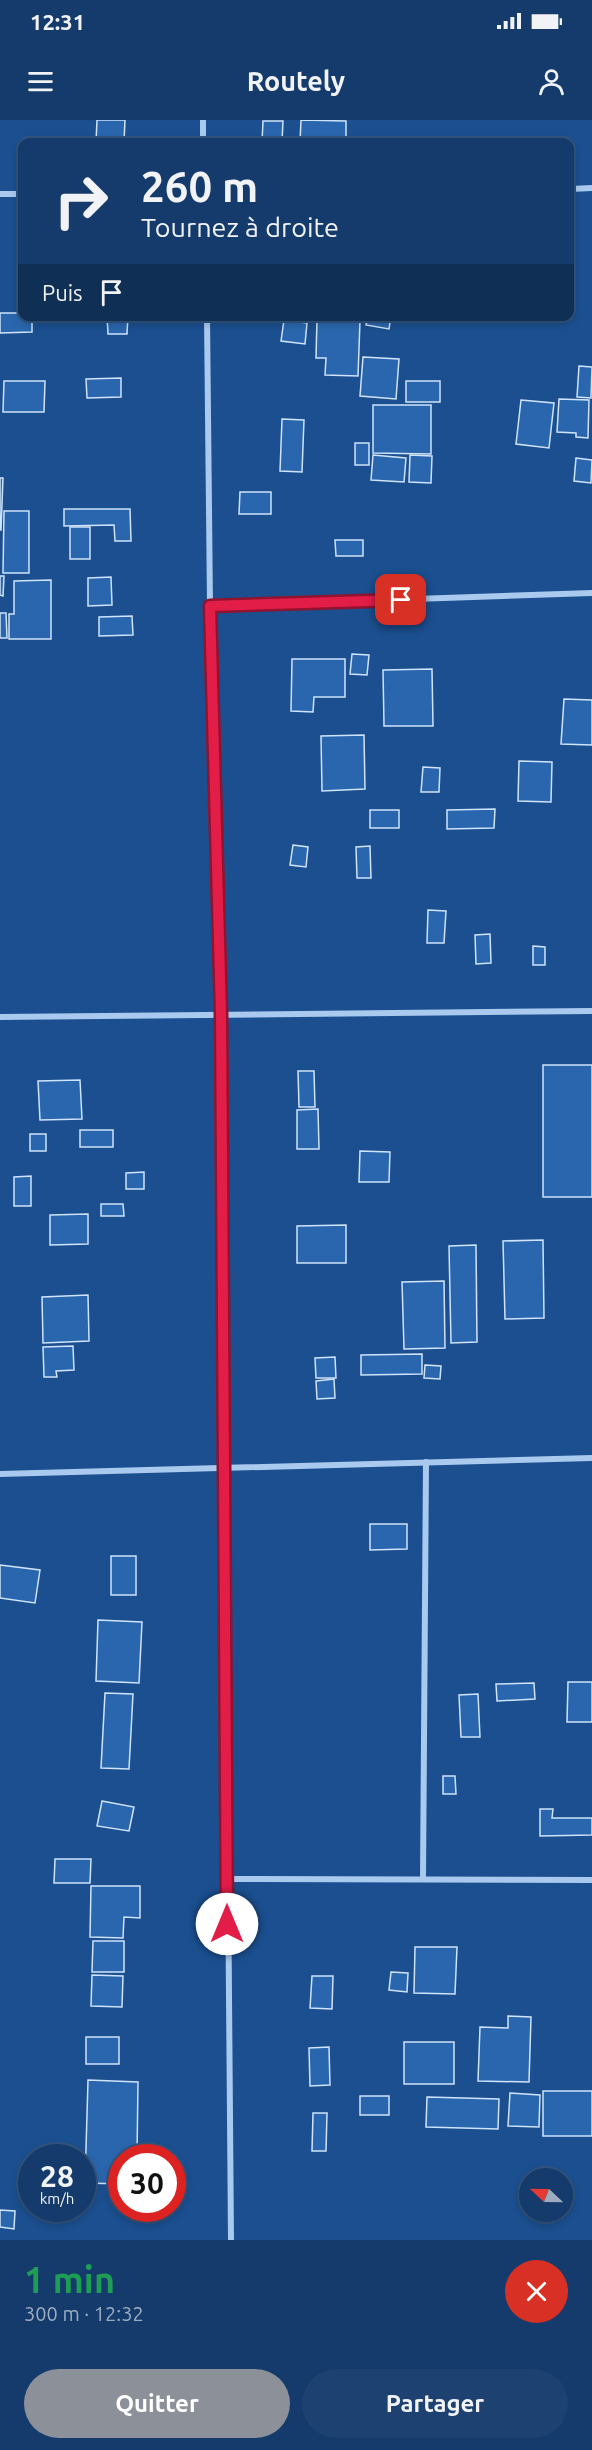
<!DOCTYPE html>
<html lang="fr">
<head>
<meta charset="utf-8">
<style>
	body { margin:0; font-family:Ubuntu,sans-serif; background:#1d4271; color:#f1f3f6; height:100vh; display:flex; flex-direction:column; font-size:22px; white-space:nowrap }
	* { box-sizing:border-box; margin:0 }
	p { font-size:20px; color:#9dadc1 }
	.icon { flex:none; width:33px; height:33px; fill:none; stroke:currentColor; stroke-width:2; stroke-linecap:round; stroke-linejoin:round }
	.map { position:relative; height:2120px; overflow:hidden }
	.panel { display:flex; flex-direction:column; background:#143b6b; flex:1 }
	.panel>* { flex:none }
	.top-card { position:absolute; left:18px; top:18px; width:556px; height:183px; border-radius:12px; box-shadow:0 3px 9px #0003,0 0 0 2px #33557e; background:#143b6b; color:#f1f3f6; overflow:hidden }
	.needle { width:39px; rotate:292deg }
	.fabs { position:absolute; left:519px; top:2048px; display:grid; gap:12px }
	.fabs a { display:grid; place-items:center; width:54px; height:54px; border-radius:50%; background:#143b6b; box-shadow:0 3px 9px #0003,0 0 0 2px #33557e; font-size:30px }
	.speed { position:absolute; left:18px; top:2024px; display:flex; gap:12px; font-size:30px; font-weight:700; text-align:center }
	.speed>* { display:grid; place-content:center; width:78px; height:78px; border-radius:50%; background:#143b6b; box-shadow:0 3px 9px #0003,0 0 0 2px #33557e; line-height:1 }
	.speed small { font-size:15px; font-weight:400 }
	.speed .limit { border:9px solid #d22; background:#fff; color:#111 }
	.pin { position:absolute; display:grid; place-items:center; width:51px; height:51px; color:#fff; margin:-26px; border-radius:12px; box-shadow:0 3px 9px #0006 }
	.me { position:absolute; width:66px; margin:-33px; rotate:0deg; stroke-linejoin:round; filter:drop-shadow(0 0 4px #0008) }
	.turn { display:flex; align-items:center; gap:21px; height:126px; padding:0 24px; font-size:27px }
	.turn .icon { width:78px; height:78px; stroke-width:2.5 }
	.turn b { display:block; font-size:42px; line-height:51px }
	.then { display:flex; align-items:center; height:57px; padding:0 24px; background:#0003; gap:12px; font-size:22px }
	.round { display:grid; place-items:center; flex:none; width:63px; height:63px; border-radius:32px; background:#1d4271 }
	.summary { display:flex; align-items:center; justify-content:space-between; height:102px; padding:0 24px }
	h1 { font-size:36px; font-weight:700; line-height:45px; color:#1e9e55 }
	.primary-button { display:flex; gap:12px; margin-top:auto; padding:12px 24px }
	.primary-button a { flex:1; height:69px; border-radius:36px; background:#8c9099; color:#fff; font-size:24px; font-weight:700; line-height:69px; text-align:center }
	.primary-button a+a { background:#1d4271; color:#f1f3f6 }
	.status { display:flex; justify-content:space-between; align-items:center; height:42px; padding:0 30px; background:#143b6b; direction:ltr }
	.status svg { height:16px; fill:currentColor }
	header { display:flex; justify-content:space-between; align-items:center; height:78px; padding:0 24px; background:#143b6b; font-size:27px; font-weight:700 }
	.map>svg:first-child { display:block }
</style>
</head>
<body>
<div class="status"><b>12:31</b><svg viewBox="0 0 49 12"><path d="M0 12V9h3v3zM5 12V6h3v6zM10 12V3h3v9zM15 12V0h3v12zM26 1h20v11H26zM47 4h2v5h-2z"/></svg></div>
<header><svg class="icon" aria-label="menu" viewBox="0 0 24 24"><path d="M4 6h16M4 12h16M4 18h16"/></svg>Routely<svg class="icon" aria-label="person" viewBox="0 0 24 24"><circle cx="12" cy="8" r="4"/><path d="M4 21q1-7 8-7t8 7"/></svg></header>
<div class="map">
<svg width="592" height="2120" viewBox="0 0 592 2120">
	<rect width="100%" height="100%" fill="#1b4f8f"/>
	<g fill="#2a66ad" stroke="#cfe3fa" stroke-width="1.5">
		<polygon points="97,0 125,0 124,22 96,22"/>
		<polygon points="301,0 346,1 346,22 300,22"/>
		<polygon points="263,1 283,1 282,22 262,22"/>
		<polygon points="0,193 22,193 22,196 32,196 32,212 0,213"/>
		<polygon points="107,196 128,196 127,214 108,214"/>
		<polygon points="368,196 391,196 389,209 366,205"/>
		<polygon points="317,199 360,201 358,256 325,255 326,238 316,238"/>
		<polygon points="284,200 307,203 305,224 281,221"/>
		<polygon points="363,237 399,239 396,279 360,276"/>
		<polygon points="579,246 592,247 591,278 577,277"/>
		<polygon points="121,258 121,277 87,278 86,259"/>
		<polygon points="4,261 45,261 44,292 3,292"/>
		<rect x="406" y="261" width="34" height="21"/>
		<polygon points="559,279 589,280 588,318 576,317 576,313 557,312"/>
		<polygon points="521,280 554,283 549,328 516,324"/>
		<polygon points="373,285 431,285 431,334 373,333"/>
		<polygon points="282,299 304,300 302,352 280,351"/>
		<rect x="355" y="323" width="14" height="22"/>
		<polygon points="373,335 406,338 404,362 371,360"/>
		<polygon points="410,335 432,336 431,363 409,362"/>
		<polygon points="576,338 592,340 591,363 574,361"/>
		<polygon points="0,358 3,358 1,410 0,410"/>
		<polygon points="240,372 271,372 271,394 239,394"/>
		<polygon points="64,389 130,389 131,421 115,421 114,405 64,406"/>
		<polygon points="4,391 29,391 29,453 3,453"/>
		<rect x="70" y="407" width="20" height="32"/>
		<polygon points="335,420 363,420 363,436 336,436"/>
		<polygon points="0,456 4,456 3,476 0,475"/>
		<polygon points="111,457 112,485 88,486 88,458"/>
		<polygon points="51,460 51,519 9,519 9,494 14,494 14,461"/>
		<polygon points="0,493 6,493 7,518 0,518"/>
		<polygon points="132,496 133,515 99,516 99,497"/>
		<polygon points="352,534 369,535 367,555 350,554"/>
		<polygon points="292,539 345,539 345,577 314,577 313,592 291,591"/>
		<polygon points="432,549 433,606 384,606 383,550"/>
		<polygon points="564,579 592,580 592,625 561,624"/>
		<polygon points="364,615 365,669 322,671 321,616"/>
		<polygon points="519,641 552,642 551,682 518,681"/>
		<polygon points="423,647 440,648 439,672 421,672"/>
		<polygon points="495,689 494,708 447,709 447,690"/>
		<rect x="370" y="690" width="29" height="18"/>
		<polygon points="293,725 308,727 306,747 290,745"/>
		<polygon points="370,726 371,758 357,758 356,727"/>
		<polygon points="428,790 446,791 444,823 427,823"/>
		<polygon points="490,814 491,843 476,844 475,815"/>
		<polygon points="533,826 545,827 545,845 533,845"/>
		<rect x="543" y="945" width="49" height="132"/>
		<polygon points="298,951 314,951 315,987 299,987"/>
		<polygon points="80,960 82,999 40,1000 38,961"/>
		<polygon points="318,989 319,1029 297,1029 297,990"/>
		<rect x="80" y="1010" width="33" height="17"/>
		<rect x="30" y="1014" width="16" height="17"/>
		<polygon points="360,1031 390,1032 389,1062 359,1062"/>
		<polygon points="144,1052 144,1069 126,1069 126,1053"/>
		<polygon points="31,1056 31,1086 14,1086 14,1057"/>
		<polygon points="101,1084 123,1084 124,1096 101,1096"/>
		<polygon points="88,1094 88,1124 50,1125 50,1095"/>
		<polygon points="346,1105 346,1143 297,1143 297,1106"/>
		<polygon points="543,1120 544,1198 505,1199 503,1121"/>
		<polygon points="476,1125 477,1222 451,1223 449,1126"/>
		<polygon points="444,1161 445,1228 404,1229 402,1162"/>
		<polygon points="88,1175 89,1221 43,1223 42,1177"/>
		<polygon points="73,1226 74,1250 56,1251 57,1257 44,1257 43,1227"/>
		<polygon points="422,1234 422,1254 361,1255 361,1235"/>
		<polygon points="335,1237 336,1258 316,1258 315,1238"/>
		<polygon points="425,1245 441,1246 440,1259 424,1258"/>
		<polygon points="334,1259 335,1278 317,1279 316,1261"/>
		<polygon points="370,1404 407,1404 407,1429 370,1430"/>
		<rect x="111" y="1436" width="25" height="39"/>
		<polygon points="0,1445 40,1450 35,1483 0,1478"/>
		<polygon points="98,1500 142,1502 139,1563 96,1561"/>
		<polygon points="568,1562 592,1562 592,1602 567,1602"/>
		<polygon points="534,1563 535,1579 497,1581 496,1564"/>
		<polygon points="105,1573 133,1574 129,1649 101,1648"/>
		<polygon points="478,1574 480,1617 461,1617 459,1575"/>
		<polygon points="443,1656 455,1656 456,1674 443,1674"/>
		<polygon points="102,1681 134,1687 129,1711 97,1706"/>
		<polygon points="540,1689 553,1689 552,1698 592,1698 592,1715 540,1716"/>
		<polygon points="55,1739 91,1739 90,1763 54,1763"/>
		<polygon points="91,1766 140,1766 140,1798 124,1797 123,1818 90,1817"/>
		<polygon points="93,1821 124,1821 124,1852 92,1852"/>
		<polygon points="415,1827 457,1827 455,1874 414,1873"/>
		<polygon points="391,1852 408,1853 407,1872 389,1870"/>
		<polygon points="92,1855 123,1856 122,1887 91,1886"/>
		<polygon points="312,1856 333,1856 332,1889 310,1888"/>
		<polygon points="508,1896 531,1897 529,1962 478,1961 480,1907 508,1908"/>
		<rect x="86" y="1917" width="33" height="27"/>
		<rect x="404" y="1922" width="50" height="42"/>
		<polygon points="329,1927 330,1965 310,1966 309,1928"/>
		<polygon points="88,1960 138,1962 137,2037 122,2037 122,2064 85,2063"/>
		<rect x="543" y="1971" width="49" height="45"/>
		<polygon points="510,1973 540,1975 539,2007 508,2006"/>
		<rect x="360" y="1976" width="29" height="19"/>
		<polygon points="427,1977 499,1979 498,2009 426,2007"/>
		<polygon points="313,1993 327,1993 326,2031 312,2031"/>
		<polygon points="0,2090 15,2091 14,2109 0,2107"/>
	</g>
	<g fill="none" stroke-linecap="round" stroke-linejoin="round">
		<g stroke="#a9c9ee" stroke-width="6">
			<polyline points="203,0 203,22"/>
			<polyline points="570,69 592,68"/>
			<polyline points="0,74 22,74"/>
			<polyline points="207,196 210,486 221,894 231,2120"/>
			<polyline points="210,486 592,473"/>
			<polyline points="0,897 592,891"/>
			<polyline points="0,1354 592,1338"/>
			<polyline points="227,1759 592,1760"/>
			<polyline points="423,1759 426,1342"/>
		</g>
	</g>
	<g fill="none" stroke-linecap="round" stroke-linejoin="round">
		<defs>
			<polyline id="route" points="227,1804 221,894 210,486 401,480"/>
		</defs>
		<use href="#route" stroke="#92132f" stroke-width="15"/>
		<use href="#route" stroke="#e11d48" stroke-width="10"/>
	</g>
</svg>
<div class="fabs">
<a><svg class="needle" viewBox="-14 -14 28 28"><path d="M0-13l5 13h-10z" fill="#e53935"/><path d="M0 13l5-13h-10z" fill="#9dadc1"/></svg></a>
</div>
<div class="speed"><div>28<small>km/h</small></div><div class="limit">30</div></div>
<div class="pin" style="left:401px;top:480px;background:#d93025"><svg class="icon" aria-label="arrive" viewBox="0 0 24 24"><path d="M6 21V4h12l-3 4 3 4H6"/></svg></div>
<svg class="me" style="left:227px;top:1804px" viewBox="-20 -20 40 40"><circle r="19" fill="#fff"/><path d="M0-13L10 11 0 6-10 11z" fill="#e11d48"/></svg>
<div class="top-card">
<div class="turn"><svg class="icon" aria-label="right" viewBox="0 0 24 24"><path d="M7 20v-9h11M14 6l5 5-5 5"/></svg><div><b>260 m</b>Tournez à droite</div></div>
<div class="then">Puis<svg class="icon" aria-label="arrive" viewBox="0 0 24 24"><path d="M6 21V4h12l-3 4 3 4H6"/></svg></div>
</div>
</div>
<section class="panel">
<div class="summary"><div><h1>1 min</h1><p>300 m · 12:32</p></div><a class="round" style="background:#d93025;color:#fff"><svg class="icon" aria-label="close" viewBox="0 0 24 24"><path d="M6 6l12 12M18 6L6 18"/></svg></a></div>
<div class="primary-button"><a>Quitter</a><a>Partager</a></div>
</section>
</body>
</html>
